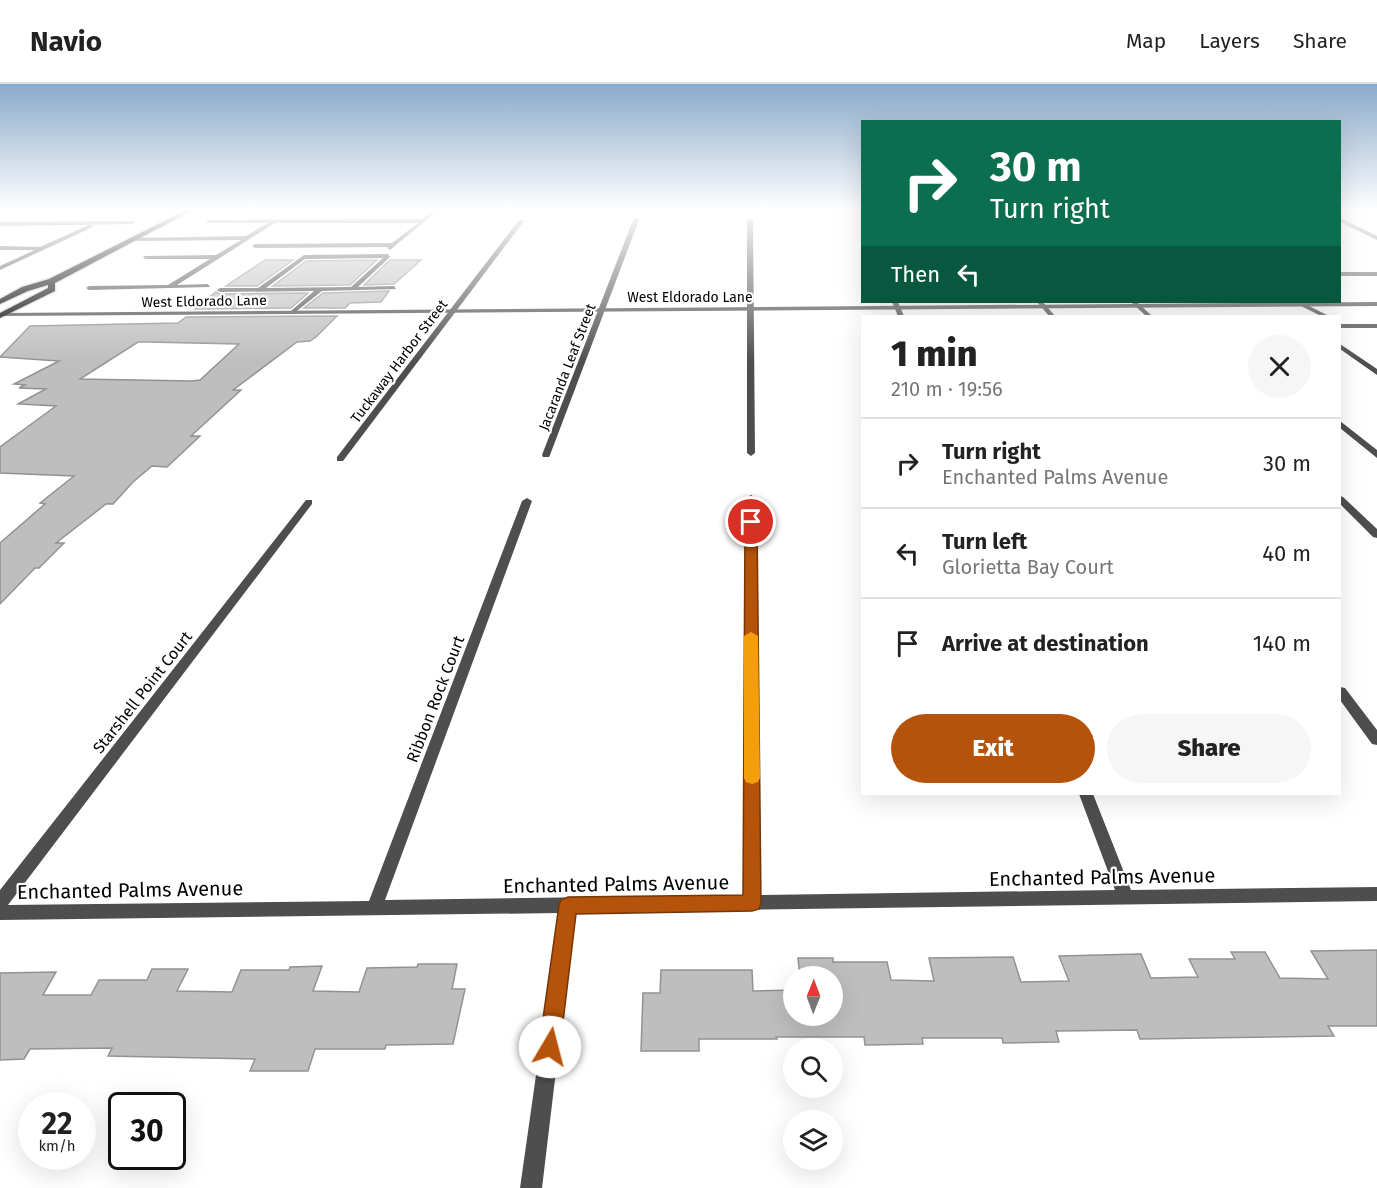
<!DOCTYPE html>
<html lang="en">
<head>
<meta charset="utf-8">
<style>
	body { margin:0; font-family:"Fira Sans",sans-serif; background:#f6f6f6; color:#222; height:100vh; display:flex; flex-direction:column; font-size:22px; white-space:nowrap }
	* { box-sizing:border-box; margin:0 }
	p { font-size:20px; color:#767676 }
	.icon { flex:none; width:33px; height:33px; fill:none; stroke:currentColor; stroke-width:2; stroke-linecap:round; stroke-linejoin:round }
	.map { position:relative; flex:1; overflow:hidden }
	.sheet { position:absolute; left:861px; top:231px; width:480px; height:480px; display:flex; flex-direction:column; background:#fff; border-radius:0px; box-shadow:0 6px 24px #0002 }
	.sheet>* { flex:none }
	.guide { position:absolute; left:861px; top:36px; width:480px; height:183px; border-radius:0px; box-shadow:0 6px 24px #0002; background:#0b6e4f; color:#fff; overflow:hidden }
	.needle { width:39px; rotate:1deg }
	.fabs { position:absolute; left:783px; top:882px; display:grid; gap:12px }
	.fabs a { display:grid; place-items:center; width:60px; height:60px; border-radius:50%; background:#fff; box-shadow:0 6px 24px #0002; font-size:30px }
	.speed { position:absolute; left:18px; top:1008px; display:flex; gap:12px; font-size:30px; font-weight:700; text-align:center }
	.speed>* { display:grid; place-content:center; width:78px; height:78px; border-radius:50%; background:#fff; box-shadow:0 6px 24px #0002; line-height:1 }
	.speed small { font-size:15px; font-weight:400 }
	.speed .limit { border:3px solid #111; border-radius:9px; background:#fff; color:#111 }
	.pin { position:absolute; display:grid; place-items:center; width:51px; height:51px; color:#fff; margin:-26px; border:3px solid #fff; border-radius:50%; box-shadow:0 2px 6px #0007 }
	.me { position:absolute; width:66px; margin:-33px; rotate:8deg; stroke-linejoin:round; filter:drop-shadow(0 0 4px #0008) }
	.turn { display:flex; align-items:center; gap:21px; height:126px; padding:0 30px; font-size:27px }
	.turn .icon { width:78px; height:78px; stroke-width:2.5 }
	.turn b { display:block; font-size:42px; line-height:51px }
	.then { display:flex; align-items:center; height:57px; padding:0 30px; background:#0003; gap:12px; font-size:22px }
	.round { display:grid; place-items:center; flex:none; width:63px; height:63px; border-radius:32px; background:#f6f6f6 }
	.headline { display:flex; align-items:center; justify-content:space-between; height:102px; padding:0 30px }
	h1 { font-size:36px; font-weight:800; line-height:45px }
	.primary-button { display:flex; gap:12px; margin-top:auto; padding:12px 30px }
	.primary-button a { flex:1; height:69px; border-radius:36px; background:#b45309; color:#fff; font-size:24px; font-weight:800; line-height:69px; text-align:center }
	.primary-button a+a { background:#f6f6f6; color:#222 }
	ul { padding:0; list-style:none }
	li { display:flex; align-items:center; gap:18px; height:90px; padding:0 30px; border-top:2px solid #e0e0e0 }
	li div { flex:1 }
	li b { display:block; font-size:22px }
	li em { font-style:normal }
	header { display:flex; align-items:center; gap:36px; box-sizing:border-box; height:84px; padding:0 30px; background:#fff; border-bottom:2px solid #e0e0e0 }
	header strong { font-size:28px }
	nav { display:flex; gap:33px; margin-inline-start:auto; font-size:21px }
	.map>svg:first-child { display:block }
</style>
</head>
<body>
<header>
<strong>Navio</strong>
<nav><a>Map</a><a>Layers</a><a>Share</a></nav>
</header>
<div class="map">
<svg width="1377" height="1104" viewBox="0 0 1377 1104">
	<rect width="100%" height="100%" fill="#fff"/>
	<g fill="#bebebe" stroke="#929292" stroke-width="1.5" fill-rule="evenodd">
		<polygon points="265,176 293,176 257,202 226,202"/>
		<polygon points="377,176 350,201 273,202 306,177"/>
		<polygon points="390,176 421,176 394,200 364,201"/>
		<polygon points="389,207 381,218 350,219 345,224 304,224 323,209"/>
		<polygon points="216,208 220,210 308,209 291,224 195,225"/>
		<path d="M337 232 316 253 310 257 297 258 233 306H241L191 352H200L167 383 152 382 133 398 113 420H106L56 459H64L39 484H35L0 520V459L45 420 40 419 74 392 0 389V363L56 322 18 320 46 305 19 304 25 301 14 300 59 277 0 273 30 242 178 239 186 233ZM138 258H147L239 260 200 296 192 297 80 295Z"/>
		<polygon points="1377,866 1377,942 1328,942 1334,952 1140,955 1137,946 1056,947 1059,958 1003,959 1002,954 922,954 923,960 865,961 864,953 776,953 777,955 699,955 699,967 641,967 643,909 660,909 661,886 752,886 753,907 794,906 794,932 832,932 832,892 800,892 798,874 833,874 833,878 887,878 891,896 934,897 929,874 1013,873 1021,898 1069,897 1059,872 1141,870 1151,894 1198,893 1189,875 1235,875 1231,868 1265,868 1280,894 1328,895 1311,867"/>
		<polygon points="418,880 457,880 452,905 465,905 453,960 386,961 385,965 315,965 308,987 250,987 255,975 108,972 112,964 30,965 24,975 0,976 0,889 56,888 43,911 91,911 99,896 147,896 152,885 188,885 177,907 232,908 241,886 289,886 290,883 322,882 313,907 359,908 367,884 417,883"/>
	</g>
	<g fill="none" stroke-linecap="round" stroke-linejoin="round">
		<defs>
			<polygon id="primary" points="188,125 195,125 55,199 55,207 0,234 0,229 48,204 48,201 28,207 0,220 0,215 22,203 49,195"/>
		</defs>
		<use href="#primary" stroke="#dbdbdb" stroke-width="3"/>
		<g fill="#4e4e4e" fill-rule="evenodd">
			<polygon points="4,125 10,125 0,128 0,126"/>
			<rect x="1374" y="125" width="3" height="1"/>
			<polygon points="431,128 435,129 390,166 387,164 388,163 255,164 252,162 255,160 392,159 418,139 275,139 177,201 208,200 210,203 89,206 86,204 89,202 168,201 210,175 145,175 143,172 216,171 241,156 135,157 133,154 246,152 268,139 206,139 208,136 422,135"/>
			<polygon points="636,134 639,136 550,371 549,373 543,373 542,371 633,136"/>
			<polygon points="750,134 753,136 755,369 751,372 747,369 747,136"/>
			<polygon points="519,136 524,137 343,377 337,377 337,373"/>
			<polygon points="135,137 133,140 0,142 0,138"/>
			<polygon points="91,140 93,143 0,186 0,182 35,166 0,166 0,162 40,163"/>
			<path d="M388 170 390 173 358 203 394 202 396 205 322 207 293 230 290 228 291 227 314 207 220 208 217 206 220 204H258L304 171ZM383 174 351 203 266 204 305 175Z"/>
			<rect x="1340" y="188" width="37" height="4"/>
			<polygon points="892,218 898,218 904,232 898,232"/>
			<polygon points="1037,218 1043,218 1055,232 1049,232"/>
			<polygon points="1131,218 1137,218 1152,232 1146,232"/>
			<polygon points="1303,219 1327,231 1328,232 1321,232 1301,222 1300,221"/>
			<rect x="1340" y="240" width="37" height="4"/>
			<polygon points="1340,260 1377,285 1377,291 1340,265"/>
			<polygon points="1340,337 1377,366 1377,374 1340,344"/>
			<polygon points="751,411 756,414 760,811 1115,806 1079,710 1093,710 1131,806 1377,803 1377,817 575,828 542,1104 520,1104 559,829 0,836 0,806 306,416 312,416 312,420 8,821 369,817 522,417 527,414 532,417 385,816 744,811 746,414"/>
			<polygon points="1340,412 1343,413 1377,445 1377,454 1373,453 1340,420"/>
			<polygon points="1340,603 1345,604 1377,646 1377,661 1372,660 1340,616"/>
		</g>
		<g fill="#4e4e4e" fill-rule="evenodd">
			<polygon points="1340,134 1377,152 1377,156 1340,138"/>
			<polygon points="1377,218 1377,222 0,232 2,229"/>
		</g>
		<use href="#primary" fill="#000" fill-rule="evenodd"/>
	</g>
	<linearGradient id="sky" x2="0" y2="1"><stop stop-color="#89aaca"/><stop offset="0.45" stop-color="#fff"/><stop offset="1" stop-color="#fff" stop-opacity="0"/></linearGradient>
	<rect width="1377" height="279" fill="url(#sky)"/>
	<polygon fill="#b45309" stroke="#753606" stroke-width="1.5" points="751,435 757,438 761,819 759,825 752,827 576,830 560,963 557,970 550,973 542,970 539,963 559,821 561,816 568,813 743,811 745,438"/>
	<polygon fill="#f59e0b" points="751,548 758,552 760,694 758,698 752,700 746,698 744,694 744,552"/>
	<g text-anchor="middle" stroke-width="4.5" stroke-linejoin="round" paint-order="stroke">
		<g font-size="14" fill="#000" stroke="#fff">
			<text x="690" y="218">West Eldorado Lane</text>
			<text transform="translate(204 217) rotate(-1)" y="5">West Eldorado Lane</text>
			<text transform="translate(399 277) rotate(-53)" y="5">Tuckaway Harbor Street</text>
			<text transform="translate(567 283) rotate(-69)" y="5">Jacaranda Leaf Street</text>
		</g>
		<g font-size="16" fill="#000" stroke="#fff">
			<text transform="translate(142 608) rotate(-52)" y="6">Starshell Point Court</text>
			<text transform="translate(435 615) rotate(-69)" y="6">Ribbon Rock Court</text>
		</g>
		<g font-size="20" fill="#000" stroke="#fff">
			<text transform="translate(1102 793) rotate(-1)" y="7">Enchanted Palms Avenue</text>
			<text transform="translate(616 800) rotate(-1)" y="7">Enchanted Palms Avenue</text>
			<text transform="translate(130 806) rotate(-1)" y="7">Enchanted Palms Avenue</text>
		</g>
	</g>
</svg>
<div class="fabs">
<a><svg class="needle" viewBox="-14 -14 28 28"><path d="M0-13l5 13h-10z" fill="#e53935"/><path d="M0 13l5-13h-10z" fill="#767676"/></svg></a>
<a><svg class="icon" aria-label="search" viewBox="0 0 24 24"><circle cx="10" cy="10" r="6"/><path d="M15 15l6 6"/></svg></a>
<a><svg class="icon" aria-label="layers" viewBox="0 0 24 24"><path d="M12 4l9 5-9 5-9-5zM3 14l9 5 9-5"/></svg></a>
</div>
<div class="speed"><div>22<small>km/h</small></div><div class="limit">30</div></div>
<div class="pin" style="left:751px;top:438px;background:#d93025"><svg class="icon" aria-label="arrive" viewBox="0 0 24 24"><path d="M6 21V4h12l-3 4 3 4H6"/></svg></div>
<svg class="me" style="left:550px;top:963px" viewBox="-20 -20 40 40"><circle r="19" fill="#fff"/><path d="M0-13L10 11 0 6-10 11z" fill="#b45309"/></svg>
<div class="guide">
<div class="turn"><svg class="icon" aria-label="right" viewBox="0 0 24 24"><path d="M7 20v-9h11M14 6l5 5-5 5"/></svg><div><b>30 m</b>Turn right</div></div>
<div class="then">Then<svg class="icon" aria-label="left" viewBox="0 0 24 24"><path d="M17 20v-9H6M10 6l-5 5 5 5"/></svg></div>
</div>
<section class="sheet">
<div class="headline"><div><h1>1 min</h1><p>210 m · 19:56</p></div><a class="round"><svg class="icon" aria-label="close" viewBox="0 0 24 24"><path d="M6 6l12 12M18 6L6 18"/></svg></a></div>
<ul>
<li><svg class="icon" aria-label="right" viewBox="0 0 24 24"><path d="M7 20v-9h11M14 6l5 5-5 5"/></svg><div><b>Turn right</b><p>Enchanted Palms Avenue</p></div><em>30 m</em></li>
<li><svg class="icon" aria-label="left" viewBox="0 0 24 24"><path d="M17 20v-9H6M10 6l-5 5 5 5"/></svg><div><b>Turn left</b><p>Glorietta Bay Court</p></div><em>40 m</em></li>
<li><svg class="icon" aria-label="arrive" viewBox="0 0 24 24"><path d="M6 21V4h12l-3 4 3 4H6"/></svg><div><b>Arrive at destination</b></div><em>140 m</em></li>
</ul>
<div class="primary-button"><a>Exit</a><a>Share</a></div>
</section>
</div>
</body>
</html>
